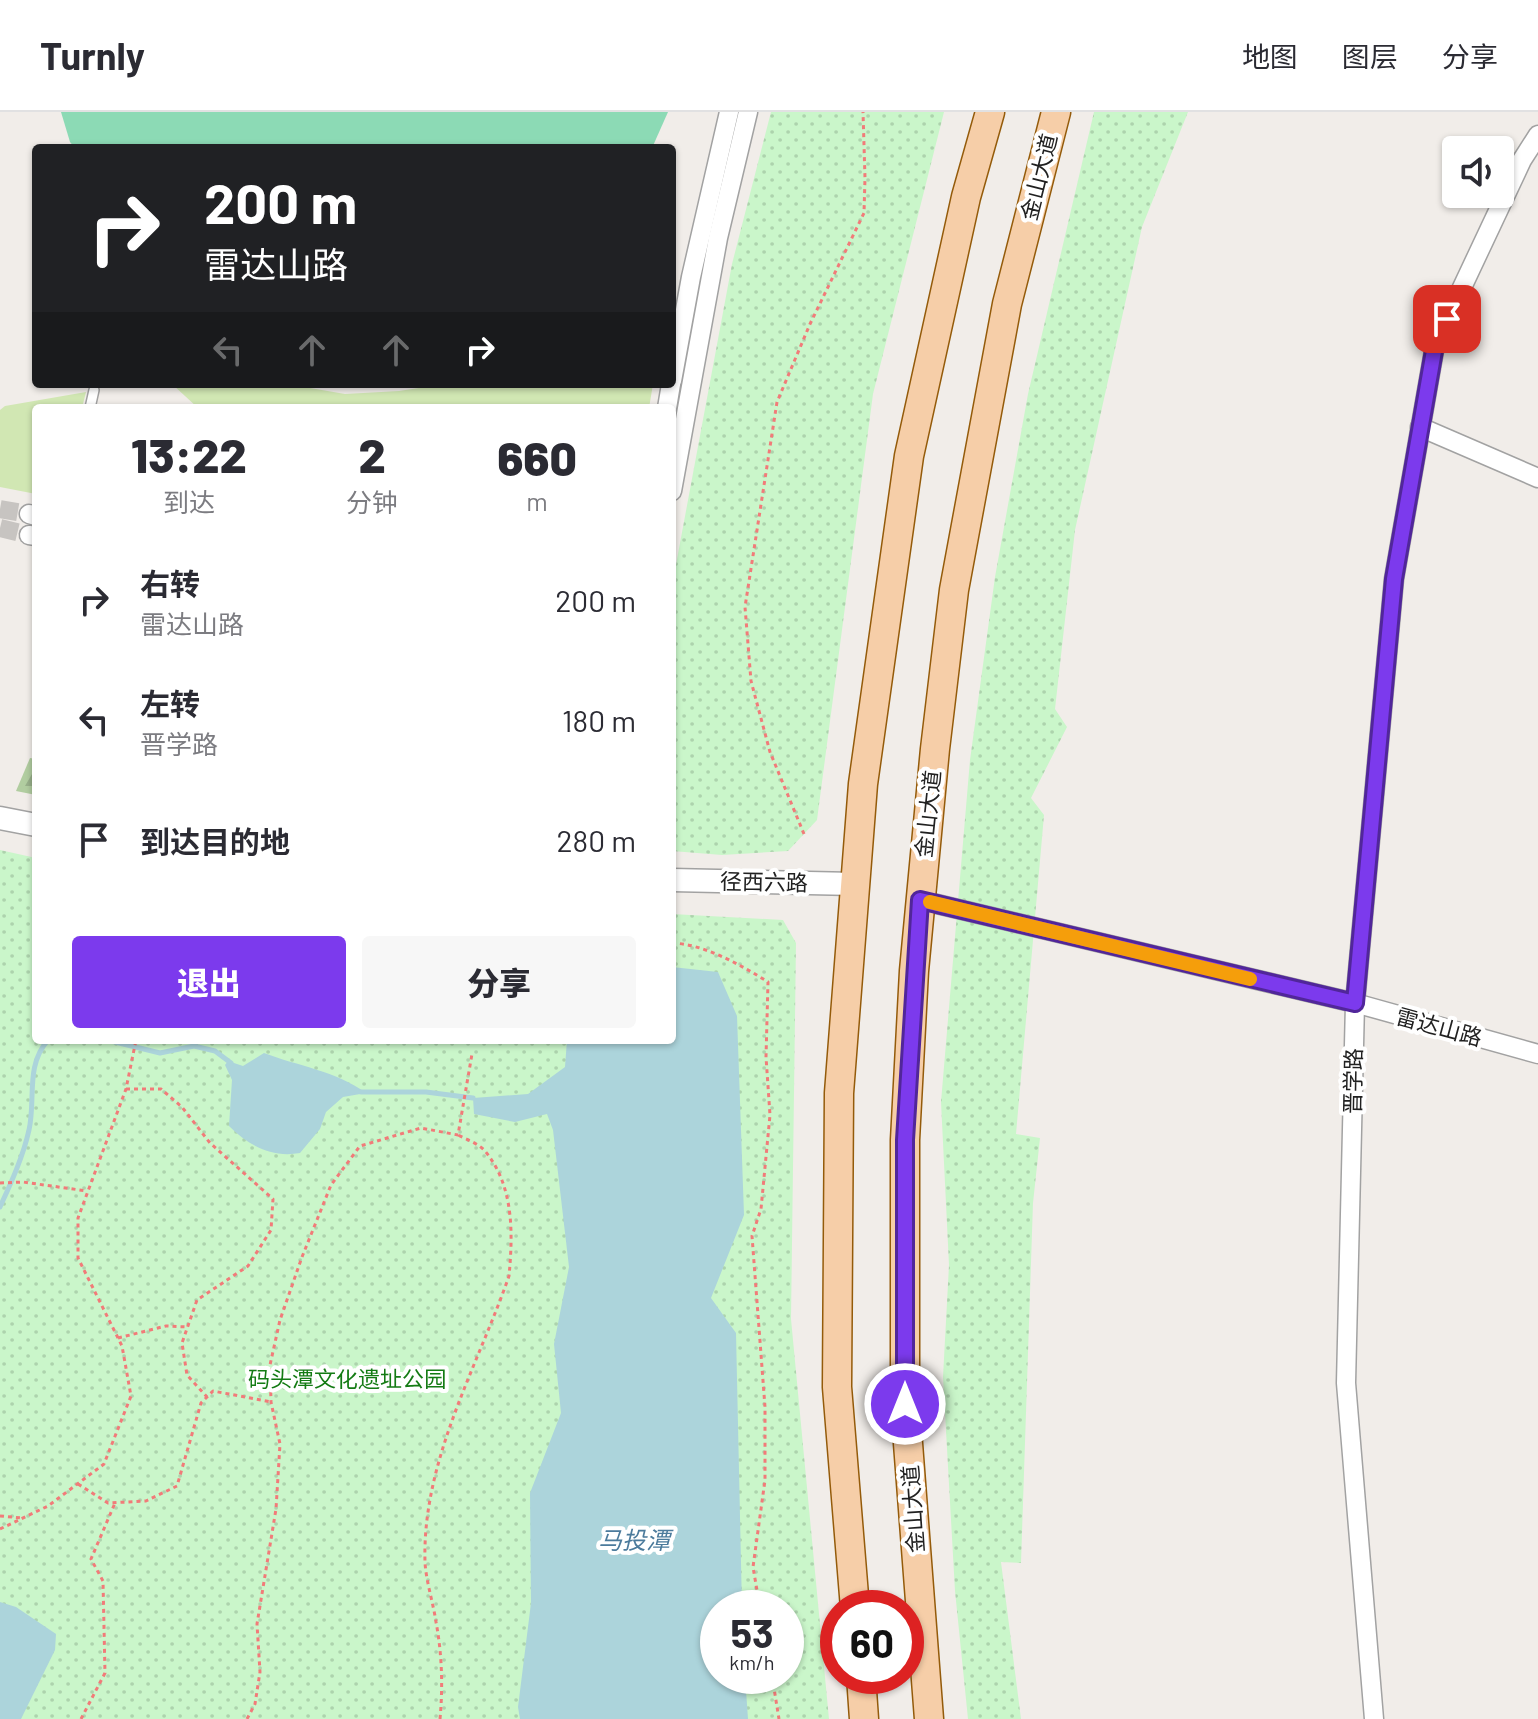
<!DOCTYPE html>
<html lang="zh">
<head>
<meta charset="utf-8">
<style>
	body { margin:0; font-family:Barlow,"Noto Sans SC",sans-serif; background:#f7f7f7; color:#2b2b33; height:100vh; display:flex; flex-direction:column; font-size:30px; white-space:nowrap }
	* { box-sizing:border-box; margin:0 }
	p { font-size:26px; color:#7c7c81 }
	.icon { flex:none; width:44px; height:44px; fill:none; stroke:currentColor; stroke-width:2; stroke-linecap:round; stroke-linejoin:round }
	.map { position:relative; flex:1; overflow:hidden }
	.side { position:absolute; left:32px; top:292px; width:644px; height:640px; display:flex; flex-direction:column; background:#fff; border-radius:8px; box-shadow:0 2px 6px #0004 }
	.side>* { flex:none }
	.guide { position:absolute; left:32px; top:32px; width:644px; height:244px; border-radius:8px; box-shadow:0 2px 6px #0004; background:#202124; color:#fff; overflow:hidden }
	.tools { position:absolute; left:1442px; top:24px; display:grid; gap:16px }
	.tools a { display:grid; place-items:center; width:72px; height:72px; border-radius:8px; background:#fff; box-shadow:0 2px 6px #0004; font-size:40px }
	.speed { position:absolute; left:700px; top:1478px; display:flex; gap:16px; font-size:40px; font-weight:700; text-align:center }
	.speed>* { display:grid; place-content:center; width:104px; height:104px; border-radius:50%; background:#fff; box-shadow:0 2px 6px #0004; line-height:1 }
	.speed small { font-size:20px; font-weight:400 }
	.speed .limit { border:12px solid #d22; background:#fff; color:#111 }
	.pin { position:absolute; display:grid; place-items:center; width:68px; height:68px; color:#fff; margin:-34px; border-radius:16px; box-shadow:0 4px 12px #0006 }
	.me { position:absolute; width:88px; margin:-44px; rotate:0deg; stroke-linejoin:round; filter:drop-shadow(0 0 6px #0008) }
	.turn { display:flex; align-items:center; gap:28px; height:168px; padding:0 40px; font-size:36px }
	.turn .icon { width:104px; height:104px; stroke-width:2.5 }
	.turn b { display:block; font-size:56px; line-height:68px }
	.lanes { display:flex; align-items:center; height:76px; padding:0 40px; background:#0003; justify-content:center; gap:40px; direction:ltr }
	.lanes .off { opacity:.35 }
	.eta { display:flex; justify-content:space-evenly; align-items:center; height:136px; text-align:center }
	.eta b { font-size:48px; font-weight:800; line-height:56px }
	.cta { display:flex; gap:16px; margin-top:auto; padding:16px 40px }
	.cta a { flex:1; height:92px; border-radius:8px; background:#7c3aed; color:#fff; font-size:32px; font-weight:800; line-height:92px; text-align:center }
	.cta a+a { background:#f7f7f7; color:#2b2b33 }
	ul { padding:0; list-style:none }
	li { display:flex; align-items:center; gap:24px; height:120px; padding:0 40px }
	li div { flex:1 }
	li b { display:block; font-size:30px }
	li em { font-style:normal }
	header { display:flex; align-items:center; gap:48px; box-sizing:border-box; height:112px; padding:0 40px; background:#fff; border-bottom:2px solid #e1e1e2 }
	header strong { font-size:38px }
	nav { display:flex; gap:44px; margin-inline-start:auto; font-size:28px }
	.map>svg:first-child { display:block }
</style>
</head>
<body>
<header>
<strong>Turnly</strong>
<nav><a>地图</a><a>图层</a><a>分享</a></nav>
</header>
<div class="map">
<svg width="1538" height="1607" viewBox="0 0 1538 1607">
	<defs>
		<pattern id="forest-firs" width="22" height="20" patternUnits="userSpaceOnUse" patternTransform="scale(2)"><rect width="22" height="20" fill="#b1cda0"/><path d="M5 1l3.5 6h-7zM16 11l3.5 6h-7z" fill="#98b08a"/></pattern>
		<pattern id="park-dots" width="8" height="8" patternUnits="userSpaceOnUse" patternTransform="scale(2)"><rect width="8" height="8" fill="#caf6ca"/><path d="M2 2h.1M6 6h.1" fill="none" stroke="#add3ad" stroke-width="1.8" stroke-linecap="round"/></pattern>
	</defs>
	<rect width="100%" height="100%" fill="#f1ede9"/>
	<g fill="#d1e7b3">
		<polygon points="172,272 287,272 345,282 399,279 445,272 653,272 649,296 198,296"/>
		<polygon points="86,280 82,296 36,296 36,382 0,375 0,298 5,294"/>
	</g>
	<polygon fill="url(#forest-firs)" points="30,646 36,647 36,683 16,679"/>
	<g fill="url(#park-dots)" fill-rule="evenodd">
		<polygon points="771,0 944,0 873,282 817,708 788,739 722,743 672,739 672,474 732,152"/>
		<polygon points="1094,0 1188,0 1142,115 1075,418 1055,597 1067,615 1031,686 1044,703 1016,1022 1040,1026 1033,1091 1021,1451 1001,1450 1021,1607 968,1607 955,1479 943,1265 949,1153 941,990 970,648 995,465 1028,282"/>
		<path d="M0 738 36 746V928H672V802L783 808 796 831 791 1207 829 1607H0ZM718 1496H786V1564H718Z"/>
	</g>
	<polygon fill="#8cdab5" points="61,0 668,0 652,36 75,36 70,30"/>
	<g fill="#acd4db">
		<polygon points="672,855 718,860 737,904 744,1103 711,1186 736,1221 742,1496 718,1496 718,1564 745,1564 748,1607 520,1607 518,1595 531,1491 530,1381 561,1301 554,1232 569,1155 553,1018 547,1002 515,1010 474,1002 473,986 528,982 565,955 567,928 672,928"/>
		<path d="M264 941C298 954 336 959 366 981L343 985 326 1000 320 1017 300 1041C272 1046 249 1034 229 1014L232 968 225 953 228 949 243 954Z"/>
		<polygon points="0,1490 16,1495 56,1522 55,1538 21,1607 0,1607"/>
	</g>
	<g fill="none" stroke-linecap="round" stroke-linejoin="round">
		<g stroke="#acd4db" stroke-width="5">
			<polyline points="107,928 160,941 194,934 215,939 231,951"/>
			<polyline points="361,980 426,980 473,986"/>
			<path d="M0 1095C11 1071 23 1045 29 1018 36 987 25 954 48 928"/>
		</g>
		<g stroke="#c7c4c1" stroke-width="18" stroke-dasharray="18 9" stroke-linecap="butt">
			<polyline points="0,397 29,402"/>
			<polyline points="0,416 29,423"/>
		</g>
		<defs>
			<polyline id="service" points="90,296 94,278"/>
			<g id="minor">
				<polyline points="672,269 691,165 729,0"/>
				<polyline points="667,296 671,272"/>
				<polyline points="1420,315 1538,366"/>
				<polyline points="672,379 718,126 748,0"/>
				<polyline points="29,402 36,404"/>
				<polyline points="29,423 36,424"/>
				<polyline points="920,788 1355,891 1538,942"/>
				<polyline points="1374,1607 1346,1271 1355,891 1394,467 1435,233 1522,48 1538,23"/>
			</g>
			<g id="tertiary">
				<polyline points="0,706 36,713"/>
				<polyline points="672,768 855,772"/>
			</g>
			<g id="primary">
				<polyline points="855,1496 837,1275 839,981 863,672 909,344 966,85 990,0"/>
				<polyline points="861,1564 864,1607"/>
				<polyline points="929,1607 905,1292 905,1028 914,859 935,637 954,478 1007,192 1056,0"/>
			</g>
		</defs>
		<use href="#service" stroke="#a2a2a2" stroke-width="12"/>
		<use href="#minor" stroke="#a2a2a2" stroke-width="21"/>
		<use href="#tertiary" stroke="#a2a2a2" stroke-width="25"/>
		<use href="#primary" stroke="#945b0a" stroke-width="31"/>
		<g stroke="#f17b79" stroke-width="3" stroke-dasharray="4 4" stroke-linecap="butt">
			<polyline points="804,722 770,640 751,569 745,495 777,290 810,212 864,101 865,66 863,0"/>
			<path d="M672 831C704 832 741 853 768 870L766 945 770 1003 761 1097 752 1124 765 1295V1368L753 1455 760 1496"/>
			<polyline points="126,977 161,977 182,995 210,1031 273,1087 271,1118 248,1154 197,1188 182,1231 187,1263 207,1285"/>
			<polyline points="0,1071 23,1070 87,1079"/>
			<polyline points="118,1226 166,1214 188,1215"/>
			<polyline points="78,1372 108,1391 146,1389 177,1374 201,1291 213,1279 271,1290"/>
			<polyline points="0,1404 23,1406"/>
			<polyline points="0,1417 48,1394 104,1352 131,1284 122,1234 78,1146 78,1106 126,977 136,928"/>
			<polyline points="772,1564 779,1607"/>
			<polyline points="81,1607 105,1561 103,1469 91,1447 115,1391"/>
			<polyline points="247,1607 255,1592 260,1560 257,1512 276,1397 280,1332 271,1290 270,1253 280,1208 302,1145 331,1073 360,1034 421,1016 458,1023 472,942"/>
			<path d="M440 1607C443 1574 442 1542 436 1510 433 1490 426 1469 425 1450 422 1349 477 1256 509 1164 513 1121 514 1074 485 1039 479 1032 466 1027 458 1023"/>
		</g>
		<use href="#service" stroke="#fff" stroke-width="9"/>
		<use href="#minor" stroke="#fff" stroke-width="18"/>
		<use href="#tertiary" stroke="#fff" stroke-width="22"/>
		<use href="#primary" stroke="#f6cea8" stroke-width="28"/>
	</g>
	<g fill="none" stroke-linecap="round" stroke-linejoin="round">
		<defs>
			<polyline id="route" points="905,1292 905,1028 920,788 1355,891 1394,467 1435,233 1447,207"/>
		</defs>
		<use href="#route" stroke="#51269a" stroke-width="20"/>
		<use href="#route" stroke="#7c3aed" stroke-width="14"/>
		<polyline stroke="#f59e0b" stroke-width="14" points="930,790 1250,867"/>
	</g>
	<g text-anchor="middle" stroke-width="8" stroke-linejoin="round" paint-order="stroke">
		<g font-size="22" fill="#212121" stroke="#fff">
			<text transform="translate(1039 65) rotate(-76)" y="8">金山大道</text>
			<text transform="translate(928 702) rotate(-84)" y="8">金山大道</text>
			<text transform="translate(764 770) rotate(1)" y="8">径西六路</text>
			<text transform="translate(1439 915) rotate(15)" y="8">雷达山路</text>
			<text transform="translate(1353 969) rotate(-89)" y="8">晋学路</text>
			<text transform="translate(913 1397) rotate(-94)" y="8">金山大道</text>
		</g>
		<g font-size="22" fill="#147b14" stroke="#fff">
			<text x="347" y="1275">码头潭文化遗址公园</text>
		</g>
		<g font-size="24" font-style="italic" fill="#4c7b9c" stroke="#fff">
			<text x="634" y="1437">马投潭</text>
		</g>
	</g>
</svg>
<div class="tools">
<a><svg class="icon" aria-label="sound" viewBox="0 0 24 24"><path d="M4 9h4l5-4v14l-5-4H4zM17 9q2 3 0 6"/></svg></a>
</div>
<div class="speed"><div>53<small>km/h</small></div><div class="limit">60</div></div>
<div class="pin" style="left:1447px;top:207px;background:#d93025"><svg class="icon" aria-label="arrive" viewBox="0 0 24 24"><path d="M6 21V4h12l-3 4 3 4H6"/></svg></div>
<svg class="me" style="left:905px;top:1292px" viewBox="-20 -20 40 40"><circle r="17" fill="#7c3aed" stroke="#fff" stroke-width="3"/><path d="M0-11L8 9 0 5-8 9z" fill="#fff"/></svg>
<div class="guide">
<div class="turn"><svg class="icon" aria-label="right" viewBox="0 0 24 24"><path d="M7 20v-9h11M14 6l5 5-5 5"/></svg><div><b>200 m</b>雷达山路</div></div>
<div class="lanes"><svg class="icon off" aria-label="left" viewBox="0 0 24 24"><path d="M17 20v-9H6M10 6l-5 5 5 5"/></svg><svg class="icon off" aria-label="ahead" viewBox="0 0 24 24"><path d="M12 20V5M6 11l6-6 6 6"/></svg><svg class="icon off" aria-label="ahead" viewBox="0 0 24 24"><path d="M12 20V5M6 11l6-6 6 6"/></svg><svg class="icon" aria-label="right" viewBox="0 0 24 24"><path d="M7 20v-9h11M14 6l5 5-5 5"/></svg></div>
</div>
<section class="side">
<div class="eta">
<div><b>13:22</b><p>到达</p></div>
<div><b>2</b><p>分钟</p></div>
<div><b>660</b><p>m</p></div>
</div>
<ul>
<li><svg class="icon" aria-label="right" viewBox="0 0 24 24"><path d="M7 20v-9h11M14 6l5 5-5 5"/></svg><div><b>右转</b><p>雷达山路</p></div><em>200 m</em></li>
<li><svg class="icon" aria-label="left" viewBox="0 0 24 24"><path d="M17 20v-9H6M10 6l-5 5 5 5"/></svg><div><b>左转</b><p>晋学路</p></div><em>180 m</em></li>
<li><svg class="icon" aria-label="arrive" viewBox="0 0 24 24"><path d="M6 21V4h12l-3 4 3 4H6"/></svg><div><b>到达目的地</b></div><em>280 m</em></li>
</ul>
<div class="cta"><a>退出</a><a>分享</a></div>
</section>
</div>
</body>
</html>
